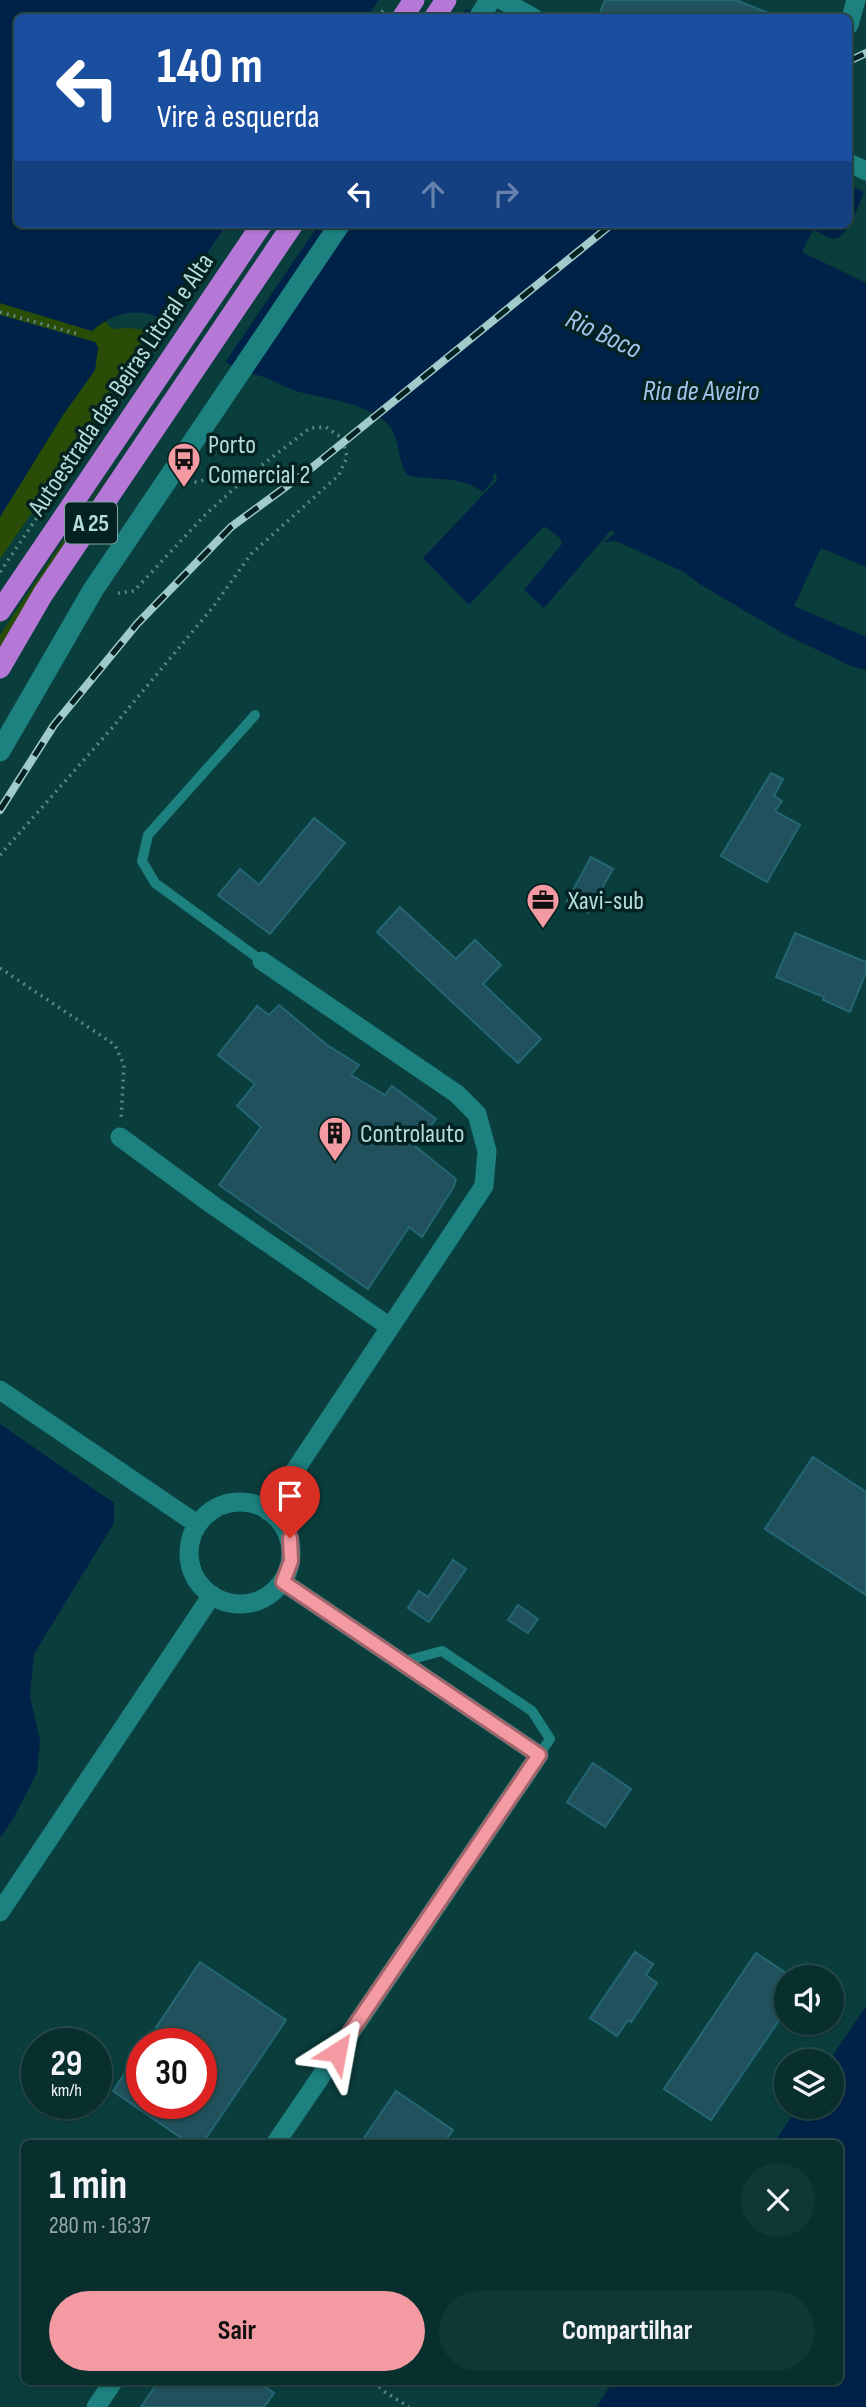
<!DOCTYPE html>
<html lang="pt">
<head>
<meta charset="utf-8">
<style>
	body { margin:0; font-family:"Sofia Sans Condensed",sans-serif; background:#113636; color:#f1f3f6; height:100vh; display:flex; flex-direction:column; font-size:26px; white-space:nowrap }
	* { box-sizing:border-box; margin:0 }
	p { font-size:23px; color:#98a8aa }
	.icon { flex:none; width:38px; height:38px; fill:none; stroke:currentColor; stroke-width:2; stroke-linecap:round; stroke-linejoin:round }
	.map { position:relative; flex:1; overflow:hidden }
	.details { position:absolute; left:21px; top:2140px; width:822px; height:245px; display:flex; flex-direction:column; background:#082e2e; border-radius:10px; box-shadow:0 2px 5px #0004,0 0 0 2px #294a4a }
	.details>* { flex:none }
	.guide { position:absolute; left:14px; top:14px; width:838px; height:214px; border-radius:10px; box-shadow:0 2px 5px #0004,0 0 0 2px #294a4a; background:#1a4fa0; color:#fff; overflow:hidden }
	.controls { position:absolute; left:774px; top:1965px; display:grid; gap:14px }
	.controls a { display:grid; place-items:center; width:70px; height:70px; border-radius:50%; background:#082e2e; box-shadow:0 2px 5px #0004,0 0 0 2px #294a4a; font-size:35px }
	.speed { position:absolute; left:21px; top:2028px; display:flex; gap:14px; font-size:35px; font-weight:700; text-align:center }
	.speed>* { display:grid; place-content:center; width:91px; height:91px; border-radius:50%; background:#082e2e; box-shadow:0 2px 5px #0004,0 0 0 2px #294a4a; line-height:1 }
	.speed small { font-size:18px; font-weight:400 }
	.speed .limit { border:10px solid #d22; background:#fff; color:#111 }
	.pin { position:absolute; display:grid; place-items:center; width:60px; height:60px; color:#fff; margin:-72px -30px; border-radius:50% 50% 50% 0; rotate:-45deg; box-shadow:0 0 7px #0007 }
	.pin .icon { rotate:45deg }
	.me { position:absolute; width:77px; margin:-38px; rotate:34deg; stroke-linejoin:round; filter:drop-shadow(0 0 5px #0008) }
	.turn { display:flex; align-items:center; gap:24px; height:147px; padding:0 28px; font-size:32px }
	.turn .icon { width:91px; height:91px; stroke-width:2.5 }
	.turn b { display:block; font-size:49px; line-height:60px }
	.lanes { display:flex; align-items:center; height:66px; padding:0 28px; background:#0003; justify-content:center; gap:35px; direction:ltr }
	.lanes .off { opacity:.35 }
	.round { display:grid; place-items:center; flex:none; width:74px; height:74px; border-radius:37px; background:#113636 }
	.summary { display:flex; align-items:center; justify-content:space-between; height:119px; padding:0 28px }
	h1 { font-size:42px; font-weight:700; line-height:52px }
	.primary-button { display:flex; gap:14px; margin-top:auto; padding:14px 28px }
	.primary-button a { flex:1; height:80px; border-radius:42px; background:#f49aa3; color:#111; font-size:28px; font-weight:700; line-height:80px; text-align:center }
	.primary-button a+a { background:#113636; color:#f1f3f6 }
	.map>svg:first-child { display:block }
</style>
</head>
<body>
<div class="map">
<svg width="866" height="2407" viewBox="0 0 866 2407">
	<rect width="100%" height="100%" fill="#0a3e3d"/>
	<g fill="#294c07">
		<polygon points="0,303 92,331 104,320 112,329 129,328 144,330 148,334 137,351 141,354 0,559 0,517 63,415 95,370 98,347 94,342 0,315"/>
		<polygon points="115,464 58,553 0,649 0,635"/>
	</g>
	<g fill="#002248">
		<path d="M0 0H448L483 17 18 18V224H849V185L864 192C859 203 848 239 834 239 828 238 819 232 813 230L802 252 866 283V567L821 548 794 606 866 637V670L851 666 784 634 698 583 684 572 616 541 604 542 615 533 611 530 544 608 524 590 562 544 560 538 546 527 542 528 469 605 423 558 497 480 496 473 492 476 494 479 483 492C459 474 433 482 407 475 395 456 402 433 382 419 358 401 324 399 296 391 284 387 273 380 261 376 255 374 247 374 241 371 215 358 176 321 150 314 127 309 109 316 92 331L0 303Z"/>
		<polygon points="0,315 95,342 98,347 95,370 63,415 0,517"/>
		<polygon points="0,1424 114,1503 114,1523 34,1654 30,1696 40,1740 37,1773 13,1819 0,1838"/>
		<polygon points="866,2006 866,2407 596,2407 613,2382 840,2382 840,2144 773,2144 798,2107 831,2107 831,2062 829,2061"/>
	</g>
	<g fill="#0a3e3d">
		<polygon points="379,0 455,0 467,7 460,18 367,17"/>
		<polygon points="227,224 319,224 224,364 160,322"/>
	</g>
	<g fill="#20515c" stroke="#246774" stroke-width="2">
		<polygon points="605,0 736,0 778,17 598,18"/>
		<polygon points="771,773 783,779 774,796 782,801 775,811 800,825 767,882 721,856"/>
		<polygon points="314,818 345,843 270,934 218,895 240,869 259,885"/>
		<polygon points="591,857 613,869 588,913 567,901"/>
		<polygon points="400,907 456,959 475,940 501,965 483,984 541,1039 518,1063 377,932"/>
		<polygon points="795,933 866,962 866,972 850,1012 823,1000 824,997 776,977"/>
		<polygon points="279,1005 327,1045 359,1065 351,1075 385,1095 392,1086 436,1119 415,1146 456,1179 454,1186 422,1237 409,1227 368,1289 219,1185 261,1127 237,1106 255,1084 218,1055 257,1006 269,1015"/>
		<polygon points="813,1457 866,1492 866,1595 765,1529"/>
		<polygon points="453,1560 466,1569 429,1622 408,1608 419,1591 428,1597"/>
		<polygon points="518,1605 538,1619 528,1633 508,1620"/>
		<polygon points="593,1763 631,1789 605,1827 567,1802"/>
		<polygon points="635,1952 653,1964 646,1975 657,1983 631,2022 628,2020 617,2036 590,2018"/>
		<polygon points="756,1953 786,1973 786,2010 711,2120 664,2089"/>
		<polygon points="200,1962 286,2020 202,2144 190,2144 113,2091 142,2048 142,2104 201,2104 201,2044 145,2044"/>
		<polygon points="396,2091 453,2130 443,2144 360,2144"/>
		<polygon points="158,2382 257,2382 274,2393 264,2407 141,2407"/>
	</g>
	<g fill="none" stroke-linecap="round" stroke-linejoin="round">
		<g stroke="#598887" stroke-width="3.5" stroke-dasharray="2 5" stroke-linecap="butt">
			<polyline points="378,18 385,8"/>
			<polyline points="0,312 78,334"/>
			<polyline points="188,479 196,482 226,475 248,476"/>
			<polyline points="0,572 175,315"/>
			<polyline points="0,855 112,728 213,607 251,554 339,475 347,457 342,438 326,427 310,428 248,476 205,515 134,591 113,594"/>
			<polyline points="0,968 115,1045 124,1065 121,1119"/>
			<polyline points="374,2382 385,2392 409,2407"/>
		</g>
		<g stroke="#1c817f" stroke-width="10">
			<polyline points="255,715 148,835 142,861 155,883 262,961"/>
			<polyline points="401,1662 442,1651 532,1711 550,1739 539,1755"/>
		</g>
		<g stroke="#1c817f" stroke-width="19">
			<polyline points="502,0 534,18"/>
			<polyline points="849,25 856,0"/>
			<polyline points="849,163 866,171"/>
			<polyline points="262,961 457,1094 477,1114 487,1151 484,1186 268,1511"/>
			<polyline points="120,1137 214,1206 390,1327"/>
			<polyline points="0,1390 197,1524"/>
			<circle cx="240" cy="1553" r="51"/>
			<polyline points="0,1912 212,1595"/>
			<polyline points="275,2144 539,1755 283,1582"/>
			<polyline points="96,2407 113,2382"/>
		</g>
		<g stroke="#1c817f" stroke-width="21">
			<polyline points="479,18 490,0"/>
			<polyline points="0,751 93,590 340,224"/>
		</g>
		<g stroke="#b678d6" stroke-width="21">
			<polyline points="402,18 414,0"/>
			<polyline points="434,18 446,0"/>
			<polyline points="0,611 262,224"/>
			<polyline points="0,668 43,594 293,224"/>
		</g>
		<defs>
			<g id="rail">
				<polyline points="849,61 866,53"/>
				<polyline points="0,810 54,725 137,624 231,527 314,466 612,224"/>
			</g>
		</defs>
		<use href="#rail" stroke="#a0cbca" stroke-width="8"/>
		<use href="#rail" stroke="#052222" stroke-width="5" stroke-dasharray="16" stroke-linecap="butt"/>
	</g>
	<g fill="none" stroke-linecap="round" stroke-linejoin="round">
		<defs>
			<polyline id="route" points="290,1538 291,1561 283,1582 539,1755 337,2052"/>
		</defs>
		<use href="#route" stroke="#9f646a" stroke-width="18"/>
		<use href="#route" stroke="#f49aa3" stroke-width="12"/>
	</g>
	<defs>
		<symbol id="bus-pin" viewBox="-11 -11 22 30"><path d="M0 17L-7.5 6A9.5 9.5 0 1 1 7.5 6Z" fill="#f49aa3" stroke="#052222"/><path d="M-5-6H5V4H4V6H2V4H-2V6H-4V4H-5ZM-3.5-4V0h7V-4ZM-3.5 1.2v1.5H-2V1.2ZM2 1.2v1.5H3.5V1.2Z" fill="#111"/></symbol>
		<symbol id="office-pin" viewBox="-11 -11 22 30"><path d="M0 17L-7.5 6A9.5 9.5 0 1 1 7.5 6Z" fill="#f49aa3" stroke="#052222"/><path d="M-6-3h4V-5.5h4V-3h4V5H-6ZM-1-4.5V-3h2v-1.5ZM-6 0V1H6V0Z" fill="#111"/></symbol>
		<symbol id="building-pin" viewBox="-11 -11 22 30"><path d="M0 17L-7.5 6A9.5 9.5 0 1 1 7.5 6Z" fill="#f49aa3" stroke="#052222"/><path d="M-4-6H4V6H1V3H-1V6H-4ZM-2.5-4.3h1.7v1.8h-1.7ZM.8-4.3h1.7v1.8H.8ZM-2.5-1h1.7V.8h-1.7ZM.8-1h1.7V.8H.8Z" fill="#111"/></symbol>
	</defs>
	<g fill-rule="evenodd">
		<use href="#bus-pin" x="165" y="440" width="38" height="52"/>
		<use href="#office-pin" x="524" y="881" width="38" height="52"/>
		<use href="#building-pin" x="316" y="1114" width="38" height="52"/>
	</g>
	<g text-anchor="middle" stroke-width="7" stroke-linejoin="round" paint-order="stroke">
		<rect fill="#052222" stroke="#7fa4a4" stroke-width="2" x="65" y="502.5" width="52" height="41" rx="5"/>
		<g font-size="24" font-weight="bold" fill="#b3dcdb">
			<text x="91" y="531">A 25</text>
		</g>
		<g font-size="26" fill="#b3dcdb" stroke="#052222">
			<text transform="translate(120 384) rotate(-56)" y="9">Autoestrada das Beiras Litoral e Alta</text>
		</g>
		<g font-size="26" fill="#b3dcdb" stroke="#052222" text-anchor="start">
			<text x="208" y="453">Porto<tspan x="208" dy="30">Comercial 2</tspan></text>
			<text x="568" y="909">Xavi-sub</text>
			<text x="360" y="1142">Controlauto</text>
		</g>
		<g font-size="28" font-style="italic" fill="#a3c4ec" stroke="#052222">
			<text transform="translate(604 333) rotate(25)" y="10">Rio Boco</text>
			<text x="701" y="400">Ria de Aveiro</text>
		</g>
	</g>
</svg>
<div class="controls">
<a><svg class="icon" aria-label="sound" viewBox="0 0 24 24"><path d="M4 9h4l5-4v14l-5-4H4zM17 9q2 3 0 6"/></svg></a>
<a><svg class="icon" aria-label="layers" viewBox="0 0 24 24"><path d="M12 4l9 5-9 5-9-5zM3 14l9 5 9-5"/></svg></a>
</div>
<div class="speed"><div>29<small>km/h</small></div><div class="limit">30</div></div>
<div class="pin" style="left:290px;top:1538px;background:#d93025"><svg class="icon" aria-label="arrive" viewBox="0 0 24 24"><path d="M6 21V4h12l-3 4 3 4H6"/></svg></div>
<svg class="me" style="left:337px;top:2052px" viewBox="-20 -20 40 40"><path d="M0-17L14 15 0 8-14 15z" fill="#f49aa3" stroke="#fff" stroke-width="4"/></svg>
<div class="guide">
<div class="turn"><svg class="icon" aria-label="left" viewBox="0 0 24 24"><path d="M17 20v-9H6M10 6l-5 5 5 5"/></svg><div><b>140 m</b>Vire à esquerda</div></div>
<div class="lanes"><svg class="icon" aria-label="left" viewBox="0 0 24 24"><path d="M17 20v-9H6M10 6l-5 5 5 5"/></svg><svg class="icon off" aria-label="ahead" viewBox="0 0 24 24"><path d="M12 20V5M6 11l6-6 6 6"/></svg><svg class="icon off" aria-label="right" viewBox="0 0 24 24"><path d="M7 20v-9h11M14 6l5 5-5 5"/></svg></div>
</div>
<section class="details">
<div class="summary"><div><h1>1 min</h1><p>280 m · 16:37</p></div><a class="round"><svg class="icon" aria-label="close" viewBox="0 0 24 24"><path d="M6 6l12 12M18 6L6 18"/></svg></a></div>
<div class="primary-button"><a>Sair</a><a>Compartilhar</a></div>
</section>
</div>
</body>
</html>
